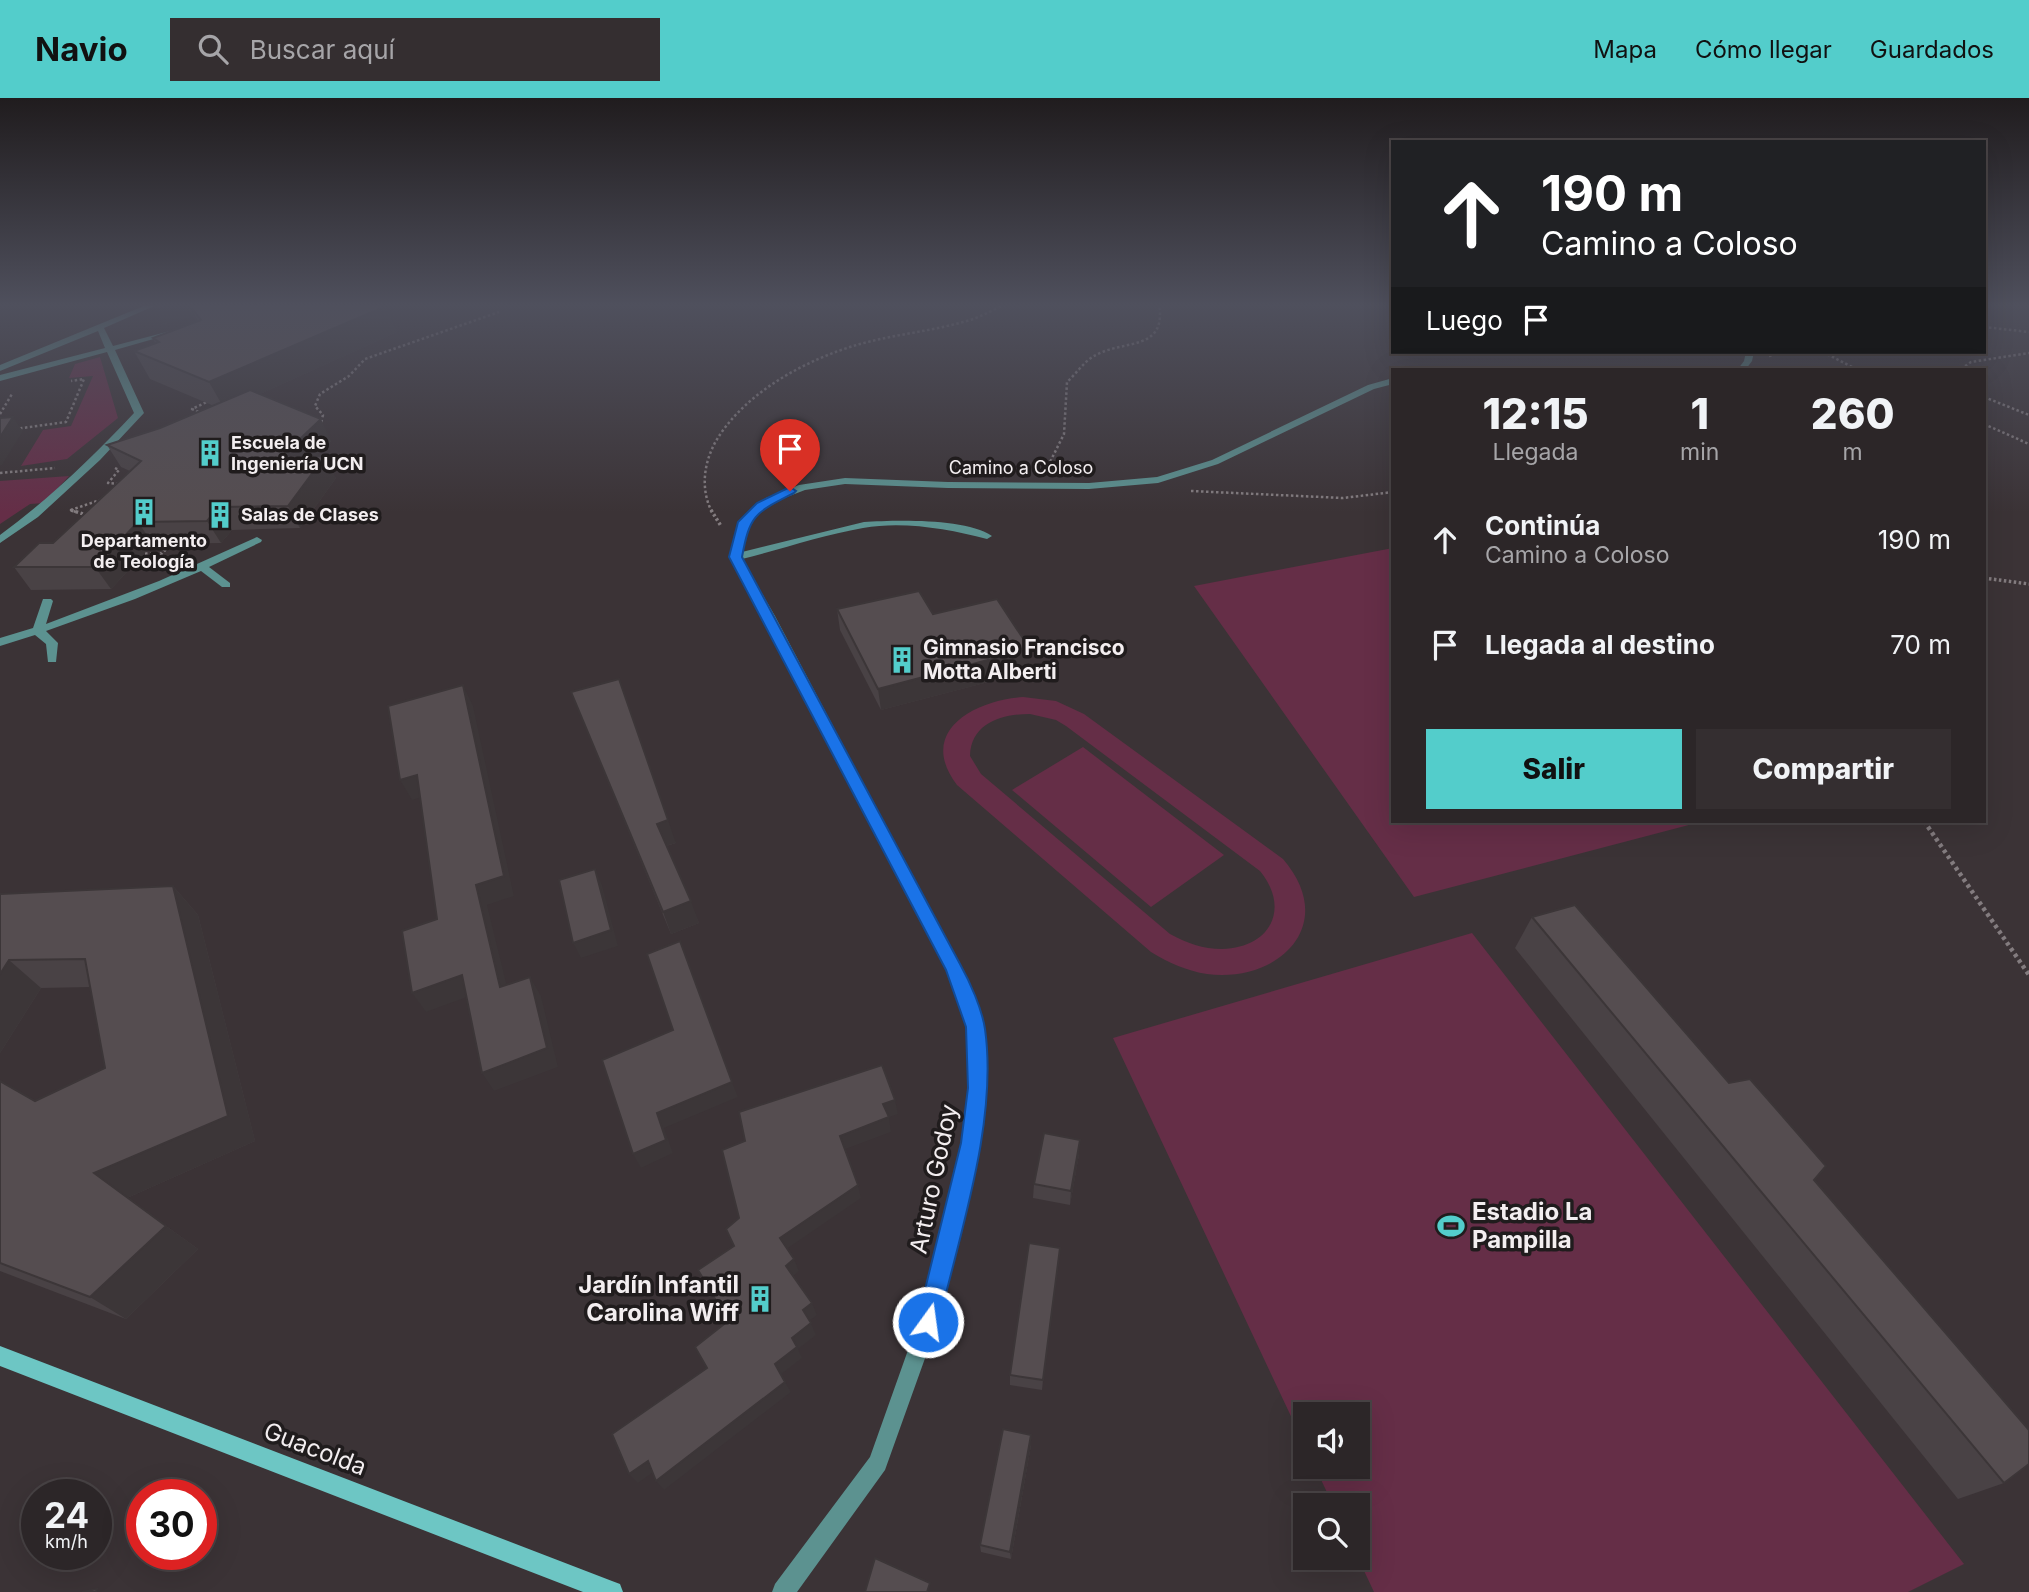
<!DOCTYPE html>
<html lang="es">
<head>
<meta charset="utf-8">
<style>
	body { margin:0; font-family:Inter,sans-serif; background:#342e30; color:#f1f3f6; height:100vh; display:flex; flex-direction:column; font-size:26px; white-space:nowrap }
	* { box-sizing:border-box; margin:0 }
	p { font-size:23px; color:#a6a5a8 }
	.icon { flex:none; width:38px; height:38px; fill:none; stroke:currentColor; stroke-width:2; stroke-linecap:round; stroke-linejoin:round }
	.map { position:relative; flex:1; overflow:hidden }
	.side { position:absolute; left:1391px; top:270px; width:595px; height:455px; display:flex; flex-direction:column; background:#2c2628; border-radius:0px; box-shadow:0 7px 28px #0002,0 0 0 2px #484345 }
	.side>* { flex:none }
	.banner { position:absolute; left:1391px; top:42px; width:595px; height:214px; border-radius:0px; box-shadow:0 7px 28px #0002,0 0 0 2px #484345; background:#202124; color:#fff; overflow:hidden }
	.fabs { position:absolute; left:1293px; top:1304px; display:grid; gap:14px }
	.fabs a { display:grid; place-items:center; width:77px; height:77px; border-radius:0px; background:#2c2628; box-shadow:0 7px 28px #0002,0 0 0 2px #484345; font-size:35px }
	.speed { position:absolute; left:21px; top:1381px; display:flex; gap:14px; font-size:35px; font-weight:700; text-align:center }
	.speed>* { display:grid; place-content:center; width:91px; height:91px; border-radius:50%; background:#2c2628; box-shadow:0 7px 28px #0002,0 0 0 2px #484345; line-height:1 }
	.speed small { font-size:18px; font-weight:400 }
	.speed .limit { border:10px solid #d22; background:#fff; color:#111 }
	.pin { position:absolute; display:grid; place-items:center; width:60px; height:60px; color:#fff; margin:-72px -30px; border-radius:50% 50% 50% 0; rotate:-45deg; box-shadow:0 0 7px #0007 }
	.pin .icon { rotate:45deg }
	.me { position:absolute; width:77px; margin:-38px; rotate:14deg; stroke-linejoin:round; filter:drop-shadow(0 0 5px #0008) }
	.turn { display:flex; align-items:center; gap:24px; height:147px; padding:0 35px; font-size:32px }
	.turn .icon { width:91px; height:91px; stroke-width:2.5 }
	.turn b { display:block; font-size:49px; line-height:60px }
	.then { display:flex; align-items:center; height:66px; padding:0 35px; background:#0003; gap:14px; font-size:26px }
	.eta { display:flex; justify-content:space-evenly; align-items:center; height:119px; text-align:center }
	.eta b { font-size:42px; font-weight:800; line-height:49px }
	.primary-button { display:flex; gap:14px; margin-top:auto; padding:14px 35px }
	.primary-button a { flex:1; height:80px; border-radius:0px; background:#53cdcb; color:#111; font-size:28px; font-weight:800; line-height:80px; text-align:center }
	.primary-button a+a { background:#342e30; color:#f1f3f6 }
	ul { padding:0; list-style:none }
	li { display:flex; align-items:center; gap:21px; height:105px; padding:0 35px }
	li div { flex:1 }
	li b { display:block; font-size:26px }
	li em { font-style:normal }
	header { display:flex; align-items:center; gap:42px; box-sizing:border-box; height:98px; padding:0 35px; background:#53cdcb; color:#111 }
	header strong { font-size:33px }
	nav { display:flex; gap:38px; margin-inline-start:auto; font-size:24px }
	.search { width:490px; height:63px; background:#342e30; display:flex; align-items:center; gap:18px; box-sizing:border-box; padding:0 24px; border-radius:0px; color:#a6a5a8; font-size:26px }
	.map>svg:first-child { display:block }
</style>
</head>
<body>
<header>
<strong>Navio</strong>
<div class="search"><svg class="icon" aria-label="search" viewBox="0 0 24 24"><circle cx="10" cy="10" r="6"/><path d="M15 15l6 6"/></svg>Buscar aquí</div>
<nav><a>Mapa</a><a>Cómo llegar</a><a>Guardados</a></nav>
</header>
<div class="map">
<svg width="2029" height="1494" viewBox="0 0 2029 1494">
	<rect width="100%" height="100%" fill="#3b3336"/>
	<g fill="#652e47" fill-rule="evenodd">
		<polygon points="100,259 118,320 67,361 21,368 43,332 71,328 93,278 69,280 75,266"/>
		<polygon points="69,378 44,405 30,406 0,426 0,383"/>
		<polygon points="1393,450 1393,723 1704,723 1414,799 1194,488"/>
		<path d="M1023 599 1056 603 1084 616 1283 761C1339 826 1280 885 1207 876 1187 873 1169 865 1151 854L957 687C916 633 975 602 1023 599ZM1030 616 1056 622 1066 628 1260 773C1291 811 1270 850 1222 851 1203 851 1187 845 1170 836L981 676 970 658C971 625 1002 616 1030 616Z"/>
		<polygon points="1083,649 1224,757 1151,809 1012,692"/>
		<polygon points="1472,835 1964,1466 1908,1494 1374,1494 1358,1460 1358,1407 1333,1407 1315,1369 1358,1368 1358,1316 1306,1316 1305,1348 1113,940"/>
	</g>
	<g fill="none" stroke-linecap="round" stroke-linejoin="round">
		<g stroke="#837c7f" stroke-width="2.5" stroke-dasharray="2.5 2.5" stroke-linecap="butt">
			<polyline points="2024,205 2029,208"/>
			<polyline points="1984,229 2029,234"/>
			<polyline points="1823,254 1856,271"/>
			<polyline points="1769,258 1781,254"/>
			<polyline points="1961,271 1971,264 2029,255"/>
			<polyline points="1984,299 2029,317"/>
			<polyline points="0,316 12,296"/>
			<polyline points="203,316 192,311 211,302"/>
			<polyline points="1984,326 2029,346"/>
			<polyline points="320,329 323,317 315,308 320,296 349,278 365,261 499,214"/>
			<polyline points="15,331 66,324 84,281 71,283"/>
			<path d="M1048 368 1064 336 1067 284C1076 276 1085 262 1096 257 1125 241 1167 254 1159 205"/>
			<polyline points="115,370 119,372 108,385 122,386"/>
			<polyline points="327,372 344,372"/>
			<polyline points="0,375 55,370"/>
			<polyline points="1191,393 1343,400 1393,394"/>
			<polyline points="76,414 71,412 100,402"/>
			<path d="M712 414C700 391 704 364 716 343 745 294 807 261 860 246 896 236 934 233 970 222 983 218 996 210 1009 205"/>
		</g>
		<g stroke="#837c7f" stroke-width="3.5" stroke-dasharray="2.5 2.5" stroke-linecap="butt">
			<polyline points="71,412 89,418"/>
			<polyline points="711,412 721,428"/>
			<polyline points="140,456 161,456 174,442"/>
			<polyline points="1984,480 2029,486"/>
		</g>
		<polyline stroke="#837c7f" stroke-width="4.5" stroke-dasharray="3.5 3.5" stroke-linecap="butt" points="1924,723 2029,877"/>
		<g fill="#5c9290" fill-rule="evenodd">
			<path d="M151 205H161L104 230 113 248 174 232 178 234 115 252 144 315 100 362 38 419 0 445V437C49 401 93 359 134 315L107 254 0 283V277L105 250 98 233 0 273V267Z"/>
			<polygon points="1746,254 1754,254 1752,263 1746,271 1738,271 1744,263"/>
			<path d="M1393 280V286L1374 291 1218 366 1158 385 1089 391 948 390 845 386 805 392 774 404 758 416 747 428 742 454 864 424C896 422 966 420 992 438L987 441C948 431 904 423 863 430 823 437 782 451 742 461L775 518 773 520H765L731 459 737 427 750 412 766 400 799 387 845 380 948 384 1089 385 1157 379 1212 362 1368 287Z"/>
			<polygon points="257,439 262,442 261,444 209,469 230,485 230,489 222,489 201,473 135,501 46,533 58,545 56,564 48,564 46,546 35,537 0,548 0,540 33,530 43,501 51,501 53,503 46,526 159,483"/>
		</g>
		<polygon fill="#5c9290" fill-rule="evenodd" points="769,515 775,518 959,867 984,929 985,990 980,1045 938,1224 885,1372 797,1494 772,1494 775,1486 870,1359 918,1224 962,1045 969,990 968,929 946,871 763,518"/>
		<polygon fill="#6dc6c4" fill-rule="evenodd" points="0,1248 612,1483 620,1486 623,1494 583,1494 0,1268"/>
	</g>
	<g fill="#494245">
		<polygon points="154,205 377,205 397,234 260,296 331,343 315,358 336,380 300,430 232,432 221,445 153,446 111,491 31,492 14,469 53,445 130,373 121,369 107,347 160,330 214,308 150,281 134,253 155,245 153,240 197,224 193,218 164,226 156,211"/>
		<polygon points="837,511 933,516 1030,551 1030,573 881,612 840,532"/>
		<polygon points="571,594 676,745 666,748 699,825 671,836"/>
		<polygon points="173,788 198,817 255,1043 127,1100 198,1151 126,1221 0,1173 0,983 35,1003 105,970 90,889 41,890 0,955 0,796"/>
		<polygon points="1532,819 1729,985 1814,1082 2004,1385 1958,1401 1515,850"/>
		<polygon points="1079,1056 1070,1107 1033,1100 1034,1086"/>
		<polygon points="1060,1150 1042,1292 1010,1287 1010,1277"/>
		<polygon points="1031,1337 1031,1347 1011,1461 981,1454 980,1447"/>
	</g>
	<g fill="#3c3638">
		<polygon points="181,205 185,205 193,218 164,226 156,211"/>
		<polygon points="190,208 198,223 197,224 189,209"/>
		<polygon points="386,208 397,234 225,312 209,284"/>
		<polygon points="13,319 23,333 2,367 0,367 0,339"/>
		<polygon points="321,321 331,343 293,381 281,359"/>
		<polygon points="325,358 336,380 300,430 288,408"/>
		<polygon points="219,409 232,432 221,445 207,423"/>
		<polygon points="138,424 153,446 111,491 95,469"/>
		<polygon points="1030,551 1030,573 881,612 878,591"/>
		<polygon points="463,587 473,608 514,798 487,807 512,909 500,889 476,787"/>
		<polygon points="417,677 429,697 412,702 400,682"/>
		<polygon points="668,722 676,745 665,748 657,726"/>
		<polygon points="595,771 602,787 618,848 581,860 573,845"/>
		<polygon points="173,788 198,817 255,1043 127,1100 94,1075"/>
		<polygon points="691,803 699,825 671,836 663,814"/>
		<polygon points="9,862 41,890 0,955 0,876"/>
		<polygon points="462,877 475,896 426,914 412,895"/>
		<polygon points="530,879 541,898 558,969 494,993 482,975"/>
		<polygon points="732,984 738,999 664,1030 673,1055 641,1070 633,1056 657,1015"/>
		<polygon points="895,1002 898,1016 886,1020 883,1006"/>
		<polygon points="889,1019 891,1034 843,1052 840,1038"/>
		<polygon points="1080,1042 1079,1056 1070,1107 1071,1093"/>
		<polygon points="858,1087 861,1100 785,1152 780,1140"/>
		<polygon points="166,1128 198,1151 126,1221 90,1199"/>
		<polygon points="1060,1150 1059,1162 1042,1292 1043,1282"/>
		<polygon points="794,1161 799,1173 791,1180 786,1168"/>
		<polygon points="812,1205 817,1217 808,1224 803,1212"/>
		<polygon points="811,1225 816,1237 798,1251 802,1260 780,1277 775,1266 792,1240"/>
		<polygon points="785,1284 791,1294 664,1392 656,1383"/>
		<polygon points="1031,1337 1031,1347 1011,1461 1010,1454"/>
		<polygon points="648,1363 656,1372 638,1385 629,1376"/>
	</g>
	<g fill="#554d50" stroke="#3c3638" stroke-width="2">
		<polygon points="154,205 181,205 156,211"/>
		<polygon points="188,205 377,205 386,208 209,284 134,253 159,244 153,240 201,222"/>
		<polygon points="250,292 321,321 281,359 325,358 288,408 219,409 207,423 138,424 95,469 14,469 39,445 53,445 141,363 107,347 160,330"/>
		<polygon points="13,319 0,339 0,320"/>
		<polygon points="919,493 933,516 997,501 1030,551 878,591 837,511"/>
		<polygon points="619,581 668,722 657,726 691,803 663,814 571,594"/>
		<polygon points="463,587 504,778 476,787 500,889 530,879 547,950 482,975 462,877 412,895 402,833 437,821 417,677 400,682 388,608"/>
		<polygon points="595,771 611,832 573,845 559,782"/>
		<polygon points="173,788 228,1018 94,1075 166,1128 90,1199 0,1165 0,983 35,1003 105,970 85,861 9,862 0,876 0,796"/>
		<polygon points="1575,807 1729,985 1750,981 1826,1068 1814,1082 2029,1332 2029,1366 2004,1385 1532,819"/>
		<polygon points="680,843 732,984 657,1015 666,1042 633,1056 602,962 673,932 647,856"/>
		<polygon points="882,967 895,1002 883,1006 889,1019 840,1038 858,1087 780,1140 794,1161 786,1168 812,1205 803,1212 811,1225 792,1240 797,1249 775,1266 785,1284 656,1383 648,1363 629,1376 612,1336 707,1270 695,1249 728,1223 698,1172 734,1148 726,1131 739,1120 722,1052 745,1043 739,1014"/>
		<polygon points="1044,1035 1080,1042 1071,1093 1034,1086"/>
		<polygon points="1029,1145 1060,1150 1043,1282 1010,1277"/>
		<polygon points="1003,1331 1031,1337 1010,1454 980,1447"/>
		<polygon points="875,1460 930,1485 927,1494 865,1494"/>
		<polygon points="97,1491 96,1494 82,1494"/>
	</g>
	<linearGradient id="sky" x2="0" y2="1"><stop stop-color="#201c1e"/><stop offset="0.5" stop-color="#4f505d"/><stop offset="1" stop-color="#4f505d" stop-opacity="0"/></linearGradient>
	<rect width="2029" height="414" fill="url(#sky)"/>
	<path fill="#1a73e8" stroke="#114b97" stroke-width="2" d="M790 389 796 393 794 395C755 415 750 416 742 459L960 866C970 884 982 911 985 931 998 1023 960 1134 939 1224L936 1232 928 1235 920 1232 917 1224 961 1045 968 990 966 929 946 872 729 459 738 424 757 405Z"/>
	<defs>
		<symbol id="building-bare" viewBox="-9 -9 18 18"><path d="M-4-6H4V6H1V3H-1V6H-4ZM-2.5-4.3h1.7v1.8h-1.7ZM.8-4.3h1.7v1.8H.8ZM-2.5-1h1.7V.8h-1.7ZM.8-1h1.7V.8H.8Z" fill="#53cdcb" stroke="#201c1d" stroke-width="2.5" paint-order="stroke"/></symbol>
		<symbol id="stadium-bare" viewBox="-9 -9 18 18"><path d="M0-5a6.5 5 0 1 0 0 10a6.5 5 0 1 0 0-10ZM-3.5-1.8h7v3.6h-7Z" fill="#53cdcb" stroke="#201c1d" stroke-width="2.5" paint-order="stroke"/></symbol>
	</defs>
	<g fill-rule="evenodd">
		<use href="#building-bare" x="191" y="336" width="38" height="38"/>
		<use href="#building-bare" x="125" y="395" width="38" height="38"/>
		<use href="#building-bare" x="201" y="398" width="38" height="38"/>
		<use href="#building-bare" x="883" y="543" width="38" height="38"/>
		<use href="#stadium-bare" x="1432" y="1109" width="38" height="38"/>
		<use href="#building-bare" x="741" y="1182" width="38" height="38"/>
	</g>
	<g text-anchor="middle" stroke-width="7" stroke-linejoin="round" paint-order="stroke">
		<g font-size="18" font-weight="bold" fill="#f3eef0" stroke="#201c1d" text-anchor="start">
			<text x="231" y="351">Escuela de<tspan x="231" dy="21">Ingeniería UCN</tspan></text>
			<text x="241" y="423">Salas de Clases</text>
			<text x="144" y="449" text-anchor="middle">Departamento<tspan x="144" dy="21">de Teología</tspan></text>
		</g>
		<g font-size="18" fill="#f3eef0" stroke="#201c1d">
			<text x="1021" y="376">Camino a Coloso</text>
		</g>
		<g font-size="21" font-weight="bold" fill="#f3eef0" stroke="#201c1d" text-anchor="start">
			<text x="923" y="557">Gimnasio Francisco<tspan x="923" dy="24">Motta Alberti</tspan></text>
		</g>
		<g font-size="24" fill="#f3eef0" stroke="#201c1d">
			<text transform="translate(934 1081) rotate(-78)" y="8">Arturo Godoy</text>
			<text transform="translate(315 1351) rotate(21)" y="8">Guacolda</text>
		</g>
		<g font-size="24" font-weight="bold" fill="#f3eef0" stroke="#201c1d" text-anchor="start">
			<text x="1472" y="1122">Estadio La<tspan x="1472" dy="28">Pampilla</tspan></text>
			<text x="739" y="1195" text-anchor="end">Jardín Infantil<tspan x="739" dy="28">Carolina Wiff</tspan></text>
		</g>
	</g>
</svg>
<div class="fabs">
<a><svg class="icon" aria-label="sound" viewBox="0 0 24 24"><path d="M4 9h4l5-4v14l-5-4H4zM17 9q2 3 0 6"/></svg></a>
<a><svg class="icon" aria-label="search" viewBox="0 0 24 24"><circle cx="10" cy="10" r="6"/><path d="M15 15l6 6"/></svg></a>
</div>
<div class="speed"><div>24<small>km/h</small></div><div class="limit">30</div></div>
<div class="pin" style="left:790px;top:393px;background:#d93025"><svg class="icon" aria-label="arrive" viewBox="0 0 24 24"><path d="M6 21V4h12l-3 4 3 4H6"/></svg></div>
<svg class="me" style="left:928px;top:1224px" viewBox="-20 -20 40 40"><circle r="17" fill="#1a73e8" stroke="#fff" stroke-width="3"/><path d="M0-11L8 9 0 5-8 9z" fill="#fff"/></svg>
<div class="banner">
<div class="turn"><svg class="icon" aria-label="ahead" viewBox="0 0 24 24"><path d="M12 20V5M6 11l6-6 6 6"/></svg><div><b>190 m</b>Camino a Coloso</div></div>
<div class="then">Luego<svg class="icon" aria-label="arrive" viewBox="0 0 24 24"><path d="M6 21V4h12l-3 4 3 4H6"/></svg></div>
</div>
<section class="side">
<div class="eta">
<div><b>12:15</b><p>Llegada</p></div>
<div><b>1</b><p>min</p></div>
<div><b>260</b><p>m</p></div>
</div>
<ul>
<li><svg class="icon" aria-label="ahead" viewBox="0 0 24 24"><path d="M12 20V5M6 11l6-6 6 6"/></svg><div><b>Continúa</b><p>Camino a Coloso</p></div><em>190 m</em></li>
<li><svg class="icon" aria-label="arrive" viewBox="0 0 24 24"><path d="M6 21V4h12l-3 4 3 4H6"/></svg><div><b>Llegada al destino</b></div><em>70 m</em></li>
</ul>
<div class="primary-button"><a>Salir</a><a>Compartir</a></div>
</section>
</div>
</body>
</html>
